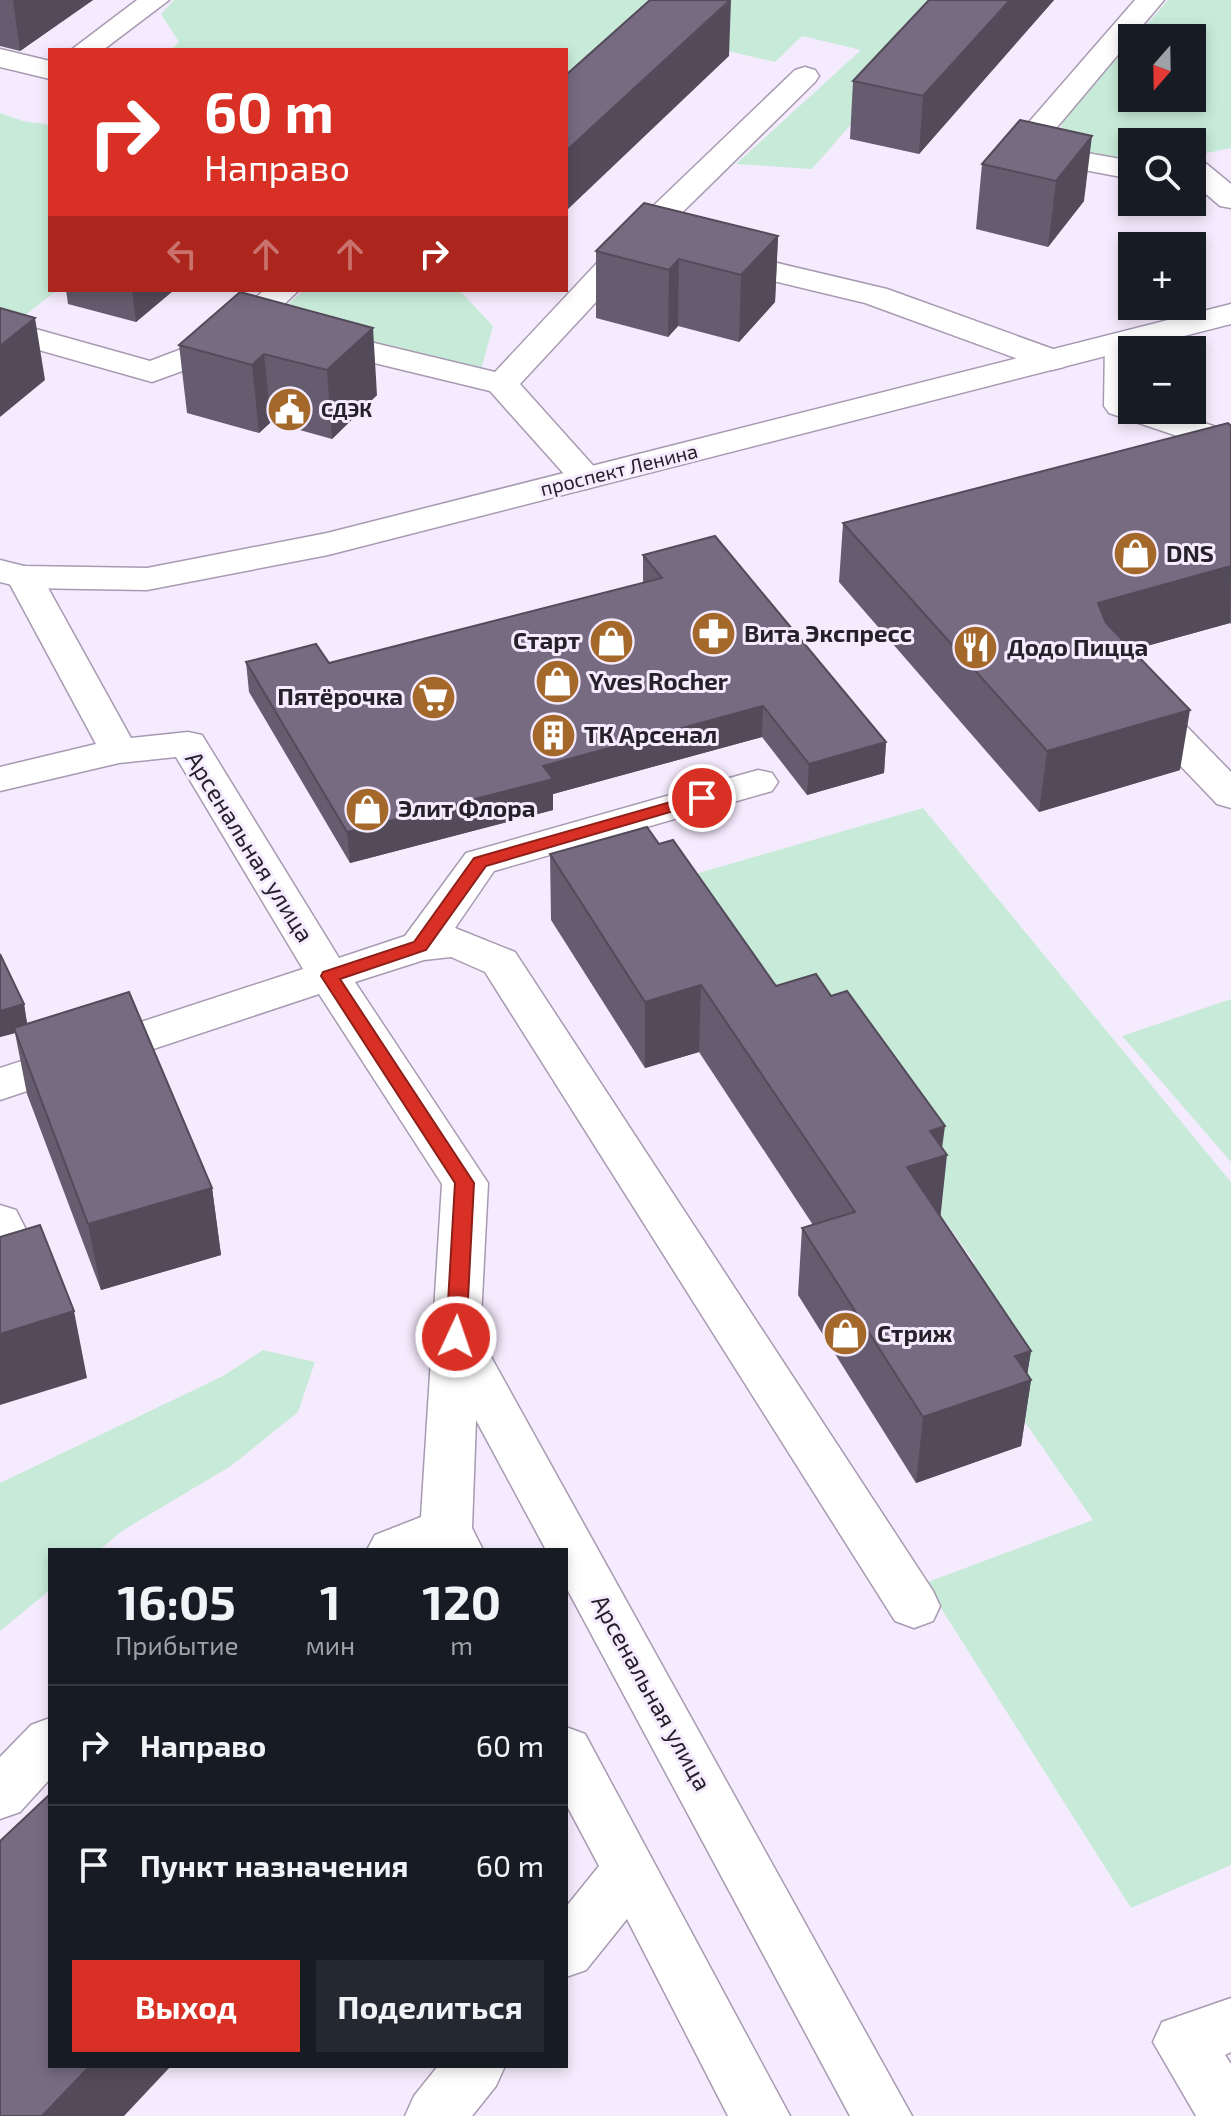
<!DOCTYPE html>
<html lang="ru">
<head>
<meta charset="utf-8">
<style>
	body { margin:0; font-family:"Exo 2",sans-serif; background:#242831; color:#f1f3f6; height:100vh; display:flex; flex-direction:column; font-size:30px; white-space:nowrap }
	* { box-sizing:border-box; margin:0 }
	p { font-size:26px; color:#9ea1a6 }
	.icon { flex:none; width:44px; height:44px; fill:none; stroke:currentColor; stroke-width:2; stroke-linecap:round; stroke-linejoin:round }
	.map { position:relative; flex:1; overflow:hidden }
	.side { position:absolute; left:48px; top:1548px; width:520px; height:520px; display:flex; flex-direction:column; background:#171b24; border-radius:0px; box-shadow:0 4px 12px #0003 }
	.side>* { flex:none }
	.hud { position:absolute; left:48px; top:48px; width:520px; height:244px; border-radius:0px; box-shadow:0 4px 12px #0003; background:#d93025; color:#fff; overflow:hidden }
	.needle { width:52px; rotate:200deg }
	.fabs { position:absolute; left:1118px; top:24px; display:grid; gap:16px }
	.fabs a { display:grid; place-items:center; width:88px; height:88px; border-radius:0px; background:#171b24; box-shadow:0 4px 12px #0003; font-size:40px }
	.pin { position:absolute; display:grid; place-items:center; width:68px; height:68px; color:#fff; margin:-34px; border:4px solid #fff; border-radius:50%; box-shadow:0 2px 8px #0007 }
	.me { position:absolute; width:88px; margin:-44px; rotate:3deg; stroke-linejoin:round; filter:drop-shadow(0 0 6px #0008) }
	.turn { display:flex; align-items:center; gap:28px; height:168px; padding:0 24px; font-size:36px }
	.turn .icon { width:104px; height:104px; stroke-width:2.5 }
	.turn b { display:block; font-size:56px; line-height:68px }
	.lanes { display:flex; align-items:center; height:76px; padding:0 24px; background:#0003; justify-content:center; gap:40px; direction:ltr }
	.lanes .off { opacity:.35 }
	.eta { display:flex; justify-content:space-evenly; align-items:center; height:136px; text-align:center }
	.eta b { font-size:48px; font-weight:700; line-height:56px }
	.primary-button { display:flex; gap:16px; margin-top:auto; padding:16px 24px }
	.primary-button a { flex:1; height:92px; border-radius:0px; background:#d93025; color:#fff; font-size:32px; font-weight:700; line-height:92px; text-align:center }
	.primary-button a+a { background:#242831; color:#f1f3f6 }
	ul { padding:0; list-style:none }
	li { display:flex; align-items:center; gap:24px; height:120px; padding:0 24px; border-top:2px solid #363941 }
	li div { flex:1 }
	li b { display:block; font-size:30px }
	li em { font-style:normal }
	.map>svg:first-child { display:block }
</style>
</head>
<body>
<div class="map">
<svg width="1231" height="2116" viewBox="0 0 1231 2116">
	<rect width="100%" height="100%" fill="#f5ebfe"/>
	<g fill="#c8ebd9">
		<polygon points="174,0 956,0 959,1 812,169 736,164 861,50 802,36 775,62 668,37 566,126 566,50 171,50 179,42 161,14"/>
		<polygon points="1168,0 1231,0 1231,148 1192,156 1192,142 1132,142 1132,163 1057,150 1062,122 1132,41 1132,98 1192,98 1192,38 1135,38"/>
		<polygon points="0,113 23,121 50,125 50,290 58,290 13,324 0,320"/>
		<polygon points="304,290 459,290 493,326 481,370 271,319"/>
		<polygon points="923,808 1231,1182 1231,1865 1131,1908 925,1583 1093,1520 927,1281 975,1263 814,1039 661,884"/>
		<polygon points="1231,999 1231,1162 1122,1036"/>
		<polygon points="263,1350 315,1362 298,1412 231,1466 125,1529 99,1550 50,1550 50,1590 0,1631 0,1483 223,1376"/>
	</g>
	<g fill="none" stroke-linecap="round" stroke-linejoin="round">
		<defs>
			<g id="minor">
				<polygon points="137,0 169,0 103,50 71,50"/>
				<polygon points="1135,0 1164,0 1042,145 1132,161 1132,179 1010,156 1006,150 1010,144"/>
				<polygon points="0,49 50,61 50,79 0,67"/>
				<polygon points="805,67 815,70 819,76 815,82 648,246 520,384 598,471 604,478 598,485 586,489 574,485 490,391 304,346 300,339 304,332 316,329 495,372 626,232 795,70"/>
				<polygon points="1192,158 1203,161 1231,184 1231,208 1220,206 1192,182"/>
				<polygon points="718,249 887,289 1064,353 1069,360 1064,367 1052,370 1040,367 865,303 707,265 702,258 707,251"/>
				<polygon points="264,290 299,290 250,337 248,347 152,382 0,339 0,319 150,361 213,337"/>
				<polygon points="1121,333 1133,336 1138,350 1132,350 1132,410 1166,410 1225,430 1231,435 1231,462 1219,459 1201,444 1109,413 1104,406 1105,343 1109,336"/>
				<polygon points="24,566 37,569 42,577 131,738 188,732 202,735 339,958 405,936 466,853 758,770 772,773 778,782 772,791 494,871 455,928 515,952 933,1591 940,1606 933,1621 914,1628 895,1621 485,972 451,957 424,960 355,982 488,1183 480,1337 912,2116 850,2116 566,1587 566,1550 546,1550 476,1420 472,1528 483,1550 367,1550 375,1535 421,1517 442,1184 319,994 0,1100 0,1068 303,969 176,757 119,763 0,791 0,767 96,744 6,577 11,569"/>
				<polygon points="1144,693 1158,697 1231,772 1231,808 1217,804 1130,713 1125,705 1130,697"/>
				<polygon points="0,1205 16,1210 38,1253 31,1265 0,1274"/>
				<polygon points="50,1718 50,1779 20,1812 0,1819 0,1757 31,1725"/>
				<polygon points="566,1727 585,1734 790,2116 728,2116 627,1919 586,1970 566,1977 566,1907 599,1866 566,1804"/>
				<polygon points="1231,1998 1231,2052 1225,2055 1231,2064 1231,2116 1196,2116 1153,2042 1162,2022"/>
				<polygon points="438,2066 505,2066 496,2086 472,2116 405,2116 414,2096"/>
			</g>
			<polygon id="major" points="1231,304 1231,324 328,555 147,590 24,588 0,582 0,560 24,566 147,568 327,533"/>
		</defs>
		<use href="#minor" stroke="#a79ab1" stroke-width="3"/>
		<use href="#major" stroke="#a79ab1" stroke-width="3"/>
		<use href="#minor" fill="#fff" fill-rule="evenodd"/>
		<use href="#major" fill="#fff" fill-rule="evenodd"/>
	</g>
	<g fill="#655c6f">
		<polygon points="0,0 93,0 20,51 0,46"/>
		<polygon points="1054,0 919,154 850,139 853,81"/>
		<polygon points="1020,120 1084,201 1048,247 976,229 982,164"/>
		<polygon points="778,236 775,302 739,342 678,326 668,337 596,318 596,251"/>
		<polygon points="66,290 174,290 136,322 68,304"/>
		<polygon points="240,292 377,395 332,439 271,422 259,433 187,413 179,345"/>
		<polygon points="1231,426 1231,624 1230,623 1132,650 1180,770 1039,812 839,582 843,523"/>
		<polygon points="643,555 886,742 884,773 807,795 762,737 553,794 553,810 350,863 249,692 246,662 329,663 643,583"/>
		<polygon points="659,844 776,986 942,1148 940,1217 1031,1351 1027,1374 1031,1380 1021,1446 916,1483 798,1295 802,1228 813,1225 699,1052 645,1068 551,920 550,854"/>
		<polygon points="24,1004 27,1024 212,1188 221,1255 101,1290 27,1094 15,1033 0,1037"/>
	</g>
	<g fill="#534b5a">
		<polygon points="13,0 93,0 20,51"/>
		<polygon points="731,0 729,56 566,211 566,151"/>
		<polygon points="1010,0 1054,0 919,154 923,96"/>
		<polygon points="1092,136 1084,201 1048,247 1056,181"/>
		<polygon points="778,236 775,302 739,342 741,275"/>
		<polygon points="679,259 678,326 668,337 669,270"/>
		<polygon points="132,290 174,290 136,322"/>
		<polygon points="35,318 45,380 0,417 0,346"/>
		<polygon points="373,328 377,395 332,439 327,370"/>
		<polygon points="264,354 271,422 259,433 252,365"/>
		<polygon points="1231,566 1230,623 1089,662 1098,603"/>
		<polygon points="763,706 762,737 553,794 553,810 350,863 347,832 543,766"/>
		<polygon points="1190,710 1180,770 1039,812 1047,751"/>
		<polygon points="886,742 884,773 807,795 809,764"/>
		<polygon points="701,985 699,1052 645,1068 645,1002"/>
		<polygon points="24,1004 28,1029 14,1028 15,1033 0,1037 0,1011"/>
		<polygon points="945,1126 941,1156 947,1155 940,1221 907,1167 930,1131"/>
		<polygon points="212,1188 221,1255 101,1290 88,1224"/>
		<polygon points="74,1311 87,1378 0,1405 0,1334"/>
		<polygon points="1031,1351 1026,1382 1031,1380 1021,1446 916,1483 923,1417 1015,1356"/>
		<polygon points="90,2066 171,2066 124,2116 42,2116"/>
	</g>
	<g fill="#766b81" stroke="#534b5a" stroke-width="2">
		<polygon points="650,0 730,0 566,151 566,75"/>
		<polygon points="929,0 1010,0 923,96 853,81"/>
		<polygon points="1020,120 1092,136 1056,181 982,164"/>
		<polygon points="644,203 778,236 741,275 679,259 669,270 596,251"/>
		<polygon points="240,292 373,328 327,370 264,354 252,365 179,345"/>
		<polygon points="0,308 35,318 0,346"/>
		<polygon points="1228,423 1231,426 1231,566 1098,603 1106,623 1190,710 1047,751 843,523"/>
		<polygon points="715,536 886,742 809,764 763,706 543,766 553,779 347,832 246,662 316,644 329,663 662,578 643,555"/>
		<polygon points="647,827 659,844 673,840 776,986 816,974 831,996 847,991 945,1126 930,1131 947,1155 907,1167 1031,1351 1015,1356 1031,1380 923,1417 802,1228 855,1212 701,985 645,1002 550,854"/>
		<polygon points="0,954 24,1004 0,1011"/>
		<polygon points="129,992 212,1188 88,1224 14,1028"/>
		<polygon points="40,1225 74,1311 0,1334 0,1237"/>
		<polygon points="50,1794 50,2066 90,2066 42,2116 0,2116 0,1841"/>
	</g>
	<polygon fill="#d93025" stroke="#8d1f18" stroke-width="2" points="702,793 710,798 708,801 486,866 426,950 340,979 474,1183 466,1337 463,1342 449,1342 446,1337 455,1183 321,976 323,972 414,942 474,858"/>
	<defs>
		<symbol id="civic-disc" viewBox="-11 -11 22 22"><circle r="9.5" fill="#a4682a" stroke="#f5ebfe"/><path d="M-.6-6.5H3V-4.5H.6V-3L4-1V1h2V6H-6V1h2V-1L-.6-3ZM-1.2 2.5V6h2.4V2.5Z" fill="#fff"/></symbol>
		<symbol id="shop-disc" viewBox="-11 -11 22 22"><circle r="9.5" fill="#a4682a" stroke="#f5ebfe"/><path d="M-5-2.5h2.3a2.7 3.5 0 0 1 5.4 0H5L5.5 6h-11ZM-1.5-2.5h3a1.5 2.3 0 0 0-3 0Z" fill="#fff"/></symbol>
		<symbol id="pharmacy-disc" viewBox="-11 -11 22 22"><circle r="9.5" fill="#a4682a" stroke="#f5ebfe"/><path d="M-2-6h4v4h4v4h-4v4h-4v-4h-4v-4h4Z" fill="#fff"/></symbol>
		<symbol id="restaurant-disc" viewBox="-11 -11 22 22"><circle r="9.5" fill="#a4682a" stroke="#f5ebfe"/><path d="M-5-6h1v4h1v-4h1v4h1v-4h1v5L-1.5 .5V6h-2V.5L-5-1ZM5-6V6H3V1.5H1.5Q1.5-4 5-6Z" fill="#fff"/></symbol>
		<symbol id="supermarket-disc" viewBox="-11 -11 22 22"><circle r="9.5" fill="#a4682a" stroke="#f5ebfe"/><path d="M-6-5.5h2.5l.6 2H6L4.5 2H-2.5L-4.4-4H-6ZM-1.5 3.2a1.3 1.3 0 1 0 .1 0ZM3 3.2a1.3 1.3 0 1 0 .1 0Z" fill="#fff"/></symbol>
		<symbol id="building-disc" viewBox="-11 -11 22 22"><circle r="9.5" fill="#a4682a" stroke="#f5ebfe"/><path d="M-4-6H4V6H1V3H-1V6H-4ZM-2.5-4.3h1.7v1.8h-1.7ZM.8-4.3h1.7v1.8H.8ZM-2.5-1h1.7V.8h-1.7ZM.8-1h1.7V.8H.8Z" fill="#fff"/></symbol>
	</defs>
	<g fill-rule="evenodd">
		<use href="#civic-disc" x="264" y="384" width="51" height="51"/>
		<use href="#shop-disc" x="1110" y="528" width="51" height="51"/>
		<use href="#pharmacy-disc" x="688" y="608" width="51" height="51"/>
		<use href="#shop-disc" x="586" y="616" width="51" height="51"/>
		<use href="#restaurant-disc" x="950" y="622" width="51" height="51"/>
		<use href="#shop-disc" x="532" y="656" width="51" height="51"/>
		<use href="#supermarket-disc" x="408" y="672" width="51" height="51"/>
		<use href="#building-disc" x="528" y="710" width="51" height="51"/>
		<use href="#shop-disc" x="342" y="784" width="51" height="51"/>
		<use href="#shop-disc" x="820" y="1308" width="51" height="51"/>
	</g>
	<g text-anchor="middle" stroke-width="6" stroke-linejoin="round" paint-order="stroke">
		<g font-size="20" font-weight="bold" fill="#252029" stroke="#f5ebfe" text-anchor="start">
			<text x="321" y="417">СДЭК</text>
		</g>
		<g font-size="20" fill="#252029" stroke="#f5ebfe">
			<text transform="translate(619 470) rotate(-14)" y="7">проспект Ленина</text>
		</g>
		<g font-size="24" font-weight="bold" fill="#252029" stroke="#f5ebfe" text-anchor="start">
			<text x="1166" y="562">DNS</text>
			<text x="744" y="642">Вита Экспресс</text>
			<text x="580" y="649" text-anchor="end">Старт</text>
			<text x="1007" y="656">Додо Пицца</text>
			<text x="589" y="690">Yves Rocher</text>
			<text x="403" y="705" text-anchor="end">Пятёрочка</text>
			<text x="584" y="743">ТК Арсенал</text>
			<text x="398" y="817">Элит Флора</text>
			<text x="877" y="1342">Стриж</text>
		</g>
		<g font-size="24" fill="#252029" stroke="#f5ebfe">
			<text transform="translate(249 847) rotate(58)" y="8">Арсенальная улица</text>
			<text transform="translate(651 1693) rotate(61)" y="8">Арсенальная улица</text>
		</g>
	</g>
</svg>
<div class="fabs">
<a><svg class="needle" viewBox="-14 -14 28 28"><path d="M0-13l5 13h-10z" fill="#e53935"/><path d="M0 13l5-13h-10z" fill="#9ea1a6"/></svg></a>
<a><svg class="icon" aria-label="search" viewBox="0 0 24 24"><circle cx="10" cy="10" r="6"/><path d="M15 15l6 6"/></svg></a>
<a>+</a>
<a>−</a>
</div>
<div class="pin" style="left:702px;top:798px;background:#d93025"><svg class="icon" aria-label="arrive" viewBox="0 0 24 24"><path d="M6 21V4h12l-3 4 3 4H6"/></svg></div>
<svg class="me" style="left:456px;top:1337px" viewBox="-20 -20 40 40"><circle r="17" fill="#d93025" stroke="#fff" stroke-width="3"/><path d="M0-11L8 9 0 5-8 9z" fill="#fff"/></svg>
<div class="hud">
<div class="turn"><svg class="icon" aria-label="right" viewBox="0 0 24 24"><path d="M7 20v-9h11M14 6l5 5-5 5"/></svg><div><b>60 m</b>Направо</div></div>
<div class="lanes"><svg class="icon off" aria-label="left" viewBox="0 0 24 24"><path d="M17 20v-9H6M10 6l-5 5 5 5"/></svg><svg class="icon off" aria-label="ahead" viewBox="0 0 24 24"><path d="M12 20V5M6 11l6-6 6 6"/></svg><svg class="icon off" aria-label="ahead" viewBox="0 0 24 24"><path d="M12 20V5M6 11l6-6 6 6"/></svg><svg class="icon" aria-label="right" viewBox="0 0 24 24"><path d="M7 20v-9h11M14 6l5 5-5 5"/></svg></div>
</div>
<section class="side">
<div class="eta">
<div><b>16:05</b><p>Прибытие</p></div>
<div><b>1</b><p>мин</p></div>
<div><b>120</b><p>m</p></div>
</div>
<ul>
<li><svg class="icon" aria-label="right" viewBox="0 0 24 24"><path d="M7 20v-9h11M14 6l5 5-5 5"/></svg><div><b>Направо</b></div><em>60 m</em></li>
<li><svg class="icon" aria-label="arrive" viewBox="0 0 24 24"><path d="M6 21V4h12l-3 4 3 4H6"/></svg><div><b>Пункт назначения</b></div><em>60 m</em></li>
</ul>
<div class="primary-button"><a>Выход</a><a>Поделиться</a></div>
</section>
</div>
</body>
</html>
